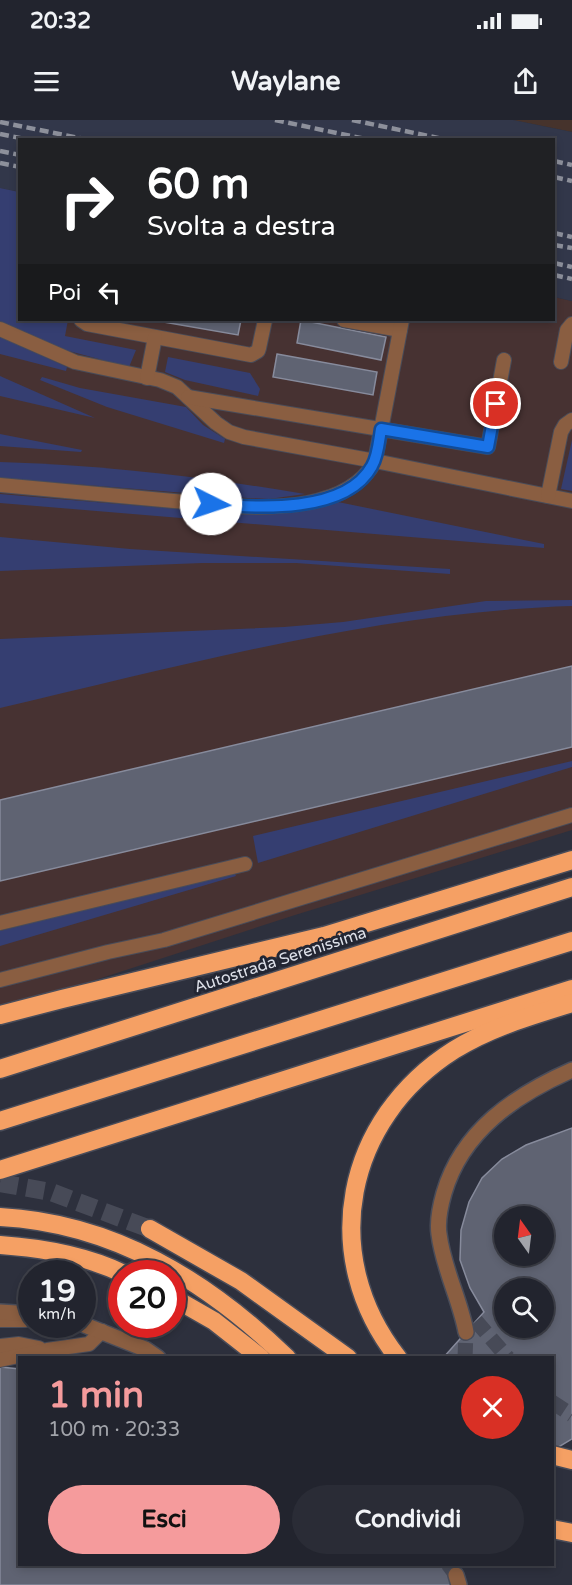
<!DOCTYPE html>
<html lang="it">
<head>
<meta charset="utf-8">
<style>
	body { margin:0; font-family:"Varela Round",sans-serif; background:#2a2c36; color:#f1f3f6; height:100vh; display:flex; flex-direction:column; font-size:22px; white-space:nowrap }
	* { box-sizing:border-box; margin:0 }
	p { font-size:20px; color:#a2a4aa }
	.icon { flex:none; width:33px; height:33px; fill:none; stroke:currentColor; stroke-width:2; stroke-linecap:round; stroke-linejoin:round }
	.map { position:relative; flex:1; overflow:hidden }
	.drawer { position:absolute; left:18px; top:1236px; width:536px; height:210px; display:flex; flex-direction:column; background:#22242e; border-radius:0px; box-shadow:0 3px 9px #0003,0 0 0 2px #3f414a }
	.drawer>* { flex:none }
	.top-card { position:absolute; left:18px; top:18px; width:537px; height:183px; border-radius:0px; box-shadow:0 3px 9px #0003,0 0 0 2px #3f414a; background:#202124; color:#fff; overflow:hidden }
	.needle { width:39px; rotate:346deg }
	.fabs { position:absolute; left:494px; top:1086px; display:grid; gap:12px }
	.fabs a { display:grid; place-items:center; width:60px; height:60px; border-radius:50%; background:#22242e; box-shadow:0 3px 9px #0003,0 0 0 2px #3f414a; font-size:30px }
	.speed { position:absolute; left:18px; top:1140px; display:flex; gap:12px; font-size:30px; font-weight:700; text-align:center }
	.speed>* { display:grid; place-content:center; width:78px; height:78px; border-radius:50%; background:#22242e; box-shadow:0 3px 9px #0003,0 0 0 2px #3f414a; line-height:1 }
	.speed small { font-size:15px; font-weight:400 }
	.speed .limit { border:9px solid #d22; background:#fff; color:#111 }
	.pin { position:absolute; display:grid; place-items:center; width:51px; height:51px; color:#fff; margin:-26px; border:3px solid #fff; border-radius:50%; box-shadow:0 2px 6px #0007 }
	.me { position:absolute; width:66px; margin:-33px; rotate:94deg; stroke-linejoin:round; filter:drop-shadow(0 0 4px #0008) }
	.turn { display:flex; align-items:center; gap:21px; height:126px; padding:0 30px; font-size:27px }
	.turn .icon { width:78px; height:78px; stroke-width:2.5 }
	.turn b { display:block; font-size:42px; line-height:51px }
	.then { display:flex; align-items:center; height:57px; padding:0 30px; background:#0003; gap:12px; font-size:22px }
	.round { display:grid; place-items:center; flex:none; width:63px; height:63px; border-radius:32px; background:#2a2c36 }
	.overview { display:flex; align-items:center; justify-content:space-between; height:102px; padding:0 30px }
	h1 { font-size:36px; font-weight:700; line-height:45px; color:#f59b9c }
	.cta { display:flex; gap:12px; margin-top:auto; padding:12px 30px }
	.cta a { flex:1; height:69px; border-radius:36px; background:#f59b9c; color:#111; font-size:24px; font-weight:700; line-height:69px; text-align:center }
	.cta a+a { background:#2a2c36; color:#f1f3f6 }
	.status { display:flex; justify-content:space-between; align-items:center; height:42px; padding:0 30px; background:#22242e; direction:ltr }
	.status svg { height:16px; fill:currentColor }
	header { display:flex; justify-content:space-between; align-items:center; height:78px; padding:0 30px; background:#22242e; font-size:27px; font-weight:700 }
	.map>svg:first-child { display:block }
</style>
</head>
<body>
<div class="status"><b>20:32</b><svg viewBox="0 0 49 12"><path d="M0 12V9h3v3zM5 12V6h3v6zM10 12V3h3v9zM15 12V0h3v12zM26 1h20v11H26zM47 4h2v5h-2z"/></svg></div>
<header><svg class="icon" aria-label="menu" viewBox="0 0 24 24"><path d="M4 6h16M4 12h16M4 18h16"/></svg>Waylane<svg class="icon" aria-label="share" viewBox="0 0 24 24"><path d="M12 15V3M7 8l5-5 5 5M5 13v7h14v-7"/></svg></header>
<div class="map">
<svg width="572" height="1465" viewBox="0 0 572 1465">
	<rect width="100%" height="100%" fill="#2d303d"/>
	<polygon fill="#46332c" points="513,0 572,0 572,12"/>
	<polygon fill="#473232" points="0,68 19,72 20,200 554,200 554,177 572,181 572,710 295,795 0,891"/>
	<polygon fill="#32374a" points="0,0 513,0 572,12 572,181 554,177 554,20 20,20 19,72 0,68"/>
	<g fill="#353e71">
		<polygon points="0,68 19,72 20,200 68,200 65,216 136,230 129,247 65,230 0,201"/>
		<polygon points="0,217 67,247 66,251 0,234"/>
		<polygon points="168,237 250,253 260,269 258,276 185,260 165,252"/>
		<polygon points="0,256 95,298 0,276"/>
		<polygon points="42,257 80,268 186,287 203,305 225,319 224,323 107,287 40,260"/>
		<polygon points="0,314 82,330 81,332 0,326"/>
		<polygon points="572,320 572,371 561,369"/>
		<path d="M0 342C102 345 204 357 305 374L269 379 247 378 0 358Z"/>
		<polygon points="0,374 237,394 297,392 338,382 544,424 544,428 0,383"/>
		<polygon points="0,417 130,429 450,449 450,454 296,443 202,443 0,451"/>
		<path d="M572 480V486C377 492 189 544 0 588V519L284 507 343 502 486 481Z"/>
		<polygon points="572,641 572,647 258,743 253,716"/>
		<polygon points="234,752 236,756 0,826 0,811"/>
	</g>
	<g fill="#5f6372" stroke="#878b9c" stroke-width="1.5" fill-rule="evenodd">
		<polygon points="152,200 241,200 238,215"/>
		<polygon points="301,200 386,217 381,240 297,223"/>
		<polygon points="277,234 377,252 373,275 273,257"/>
		<polygon points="572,546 572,627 0,761 0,680"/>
		<path d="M572 1008V1319L552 1331V1238H443L484 1192 470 1168 460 1140 461 1110 469 1082 482 1058 502 1039 526 1025ZM504 1096H543V1136H504ZM504 1168H543V1208H504Z"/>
		<polygon points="0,1247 20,1249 20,1444 460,1444 451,1465 0,1465"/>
	</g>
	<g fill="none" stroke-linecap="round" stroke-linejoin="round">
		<g stroke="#474a57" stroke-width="15" stroke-dasharray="15 8" stroke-linecap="butt">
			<polyline points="476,1201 508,1238"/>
			<polyline points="465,1238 466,1212"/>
			<polyline points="552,1282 572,1295"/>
			<polyline points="448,1444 456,1455"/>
		</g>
		<polyline stroke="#474a57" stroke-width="18" stroke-dasharray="18 9" stroke-linecap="butt" points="0,1063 51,1072 150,1109"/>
		<defs>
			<g id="lane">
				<polyline points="81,200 87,204 251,235 258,231 259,228 265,200"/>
				<polyline points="344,200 400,210"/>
				<polyline points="0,209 75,242 160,260 177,267 216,303 229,312 244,317 375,341 402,200"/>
				<polyline points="561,242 567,210 572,204"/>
				<polyline points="147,258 155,217"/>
				<polyline points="188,277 488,327 504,240"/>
				<path d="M0 365C58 370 116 376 174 381 218 385 263 391 307 383 334 378 362 366 375 341L572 381"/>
				<polyline points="548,376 561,312 565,305 572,300"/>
				<polyline points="0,803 245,744"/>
				<polyline points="0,860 108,832 164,820 572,695"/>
				<polyline points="0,1200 26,1200"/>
				<polyline points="0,1226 19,1224 39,1228"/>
				<polyline points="0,1240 47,1230 89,1224 102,1211"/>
			</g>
			<g id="street">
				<polyline points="0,1192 32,1194"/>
				<polyline points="82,1204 145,1229 158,1238"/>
				<path d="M466 1212C460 1179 443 1148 439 1114 437 1101 440 1087 444 1073 462 1011 515 975 572 950"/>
				<polyline points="456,1455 459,1465"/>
			</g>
			<g id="highway">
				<polyline points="0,895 62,879 324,816 572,740"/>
				<polyline points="0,949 572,767"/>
				<polyline points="0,1001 572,821"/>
				<polyline points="0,1050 572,869"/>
				<path d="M0 1097C114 1103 207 1161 287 1238"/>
				<polyline points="150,1109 241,1161 348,1238"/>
				<path d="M0 1125C43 1128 85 1135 124 1154"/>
				<polyline points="172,1177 214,1201 261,1238"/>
				<path d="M398 1238C317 1135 345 999 454 930 491 907 531 896 572 883"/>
				<polyline points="552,1335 572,1340"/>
				<polyline points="552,1409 572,1413"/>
			</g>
		</defs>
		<use href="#lane" stroke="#494c59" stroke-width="16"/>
		<use href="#street" stroke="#494c59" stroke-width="18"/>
		<use href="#highway" stroke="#494c59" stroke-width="21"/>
		<use href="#lane" stroke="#8a5e41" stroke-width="14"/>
		<use href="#street" stroke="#8a5e41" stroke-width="15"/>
		<use href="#highway" stroke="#f5a064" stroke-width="18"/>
		<g stroke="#8d909b" stroke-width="4.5" stroke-dasharray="9 4.5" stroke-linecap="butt">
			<polyline points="275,0 370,20"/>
			<polyline points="352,0 448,20"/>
			<polyline points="0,2 89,20"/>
			<polyline points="0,14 30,20"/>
			<polyline points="0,31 20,35"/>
			<polyline points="554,41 572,45"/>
			<polyline points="0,43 20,47"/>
			<polyline points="554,57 572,61"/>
			<polyline points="554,113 572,117"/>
			<polyline points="554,125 572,128"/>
			<polyline points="554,143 572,147"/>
			<polyline points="554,155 572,159"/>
		</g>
	</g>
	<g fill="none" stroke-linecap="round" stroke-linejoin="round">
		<defs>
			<path id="route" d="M211 384C257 388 346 394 372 346 378 336 379 321 381 309L488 327 496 284"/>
		</defs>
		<use href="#route" stroke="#114b97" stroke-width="15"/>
		<use href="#route" stroke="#1a73e8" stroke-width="10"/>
	</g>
	<g text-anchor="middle" stroke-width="6" stroke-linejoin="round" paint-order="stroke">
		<g font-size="16" fill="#dde0e9" stroke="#232633">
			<text transform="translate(280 839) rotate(-18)" y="6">Autostrada Serenissima</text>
		</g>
	</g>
</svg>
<div class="fabs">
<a><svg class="needle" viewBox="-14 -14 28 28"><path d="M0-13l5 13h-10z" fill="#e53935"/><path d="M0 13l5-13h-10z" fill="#a2a4aa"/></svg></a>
<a><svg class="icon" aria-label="search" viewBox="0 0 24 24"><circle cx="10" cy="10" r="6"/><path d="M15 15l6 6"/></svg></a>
</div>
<div class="speed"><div>19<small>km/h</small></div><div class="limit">20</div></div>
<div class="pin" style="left:496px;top:284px;background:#d93025"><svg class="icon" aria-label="arrive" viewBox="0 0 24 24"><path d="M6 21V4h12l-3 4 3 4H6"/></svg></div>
<svg class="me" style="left:211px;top:384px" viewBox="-20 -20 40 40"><circle r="19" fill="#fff"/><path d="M0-13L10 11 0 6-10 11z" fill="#1a73e8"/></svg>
<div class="top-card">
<div class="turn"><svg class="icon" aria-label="right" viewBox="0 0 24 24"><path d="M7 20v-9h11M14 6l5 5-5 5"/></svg><div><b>60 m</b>Svolta a destra</div></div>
<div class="then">Poi<svg class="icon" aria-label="left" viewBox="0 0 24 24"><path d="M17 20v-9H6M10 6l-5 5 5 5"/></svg></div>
</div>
<section class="drawer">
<div class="overview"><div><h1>1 min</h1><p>100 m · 20:33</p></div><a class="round" style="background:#d93025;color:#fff"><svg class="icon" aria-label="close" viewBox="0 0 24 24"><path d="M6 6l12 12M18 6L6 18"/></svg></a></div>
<div class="cta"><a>Esci</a><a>Condividi</a></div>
</section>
</div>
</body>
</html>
